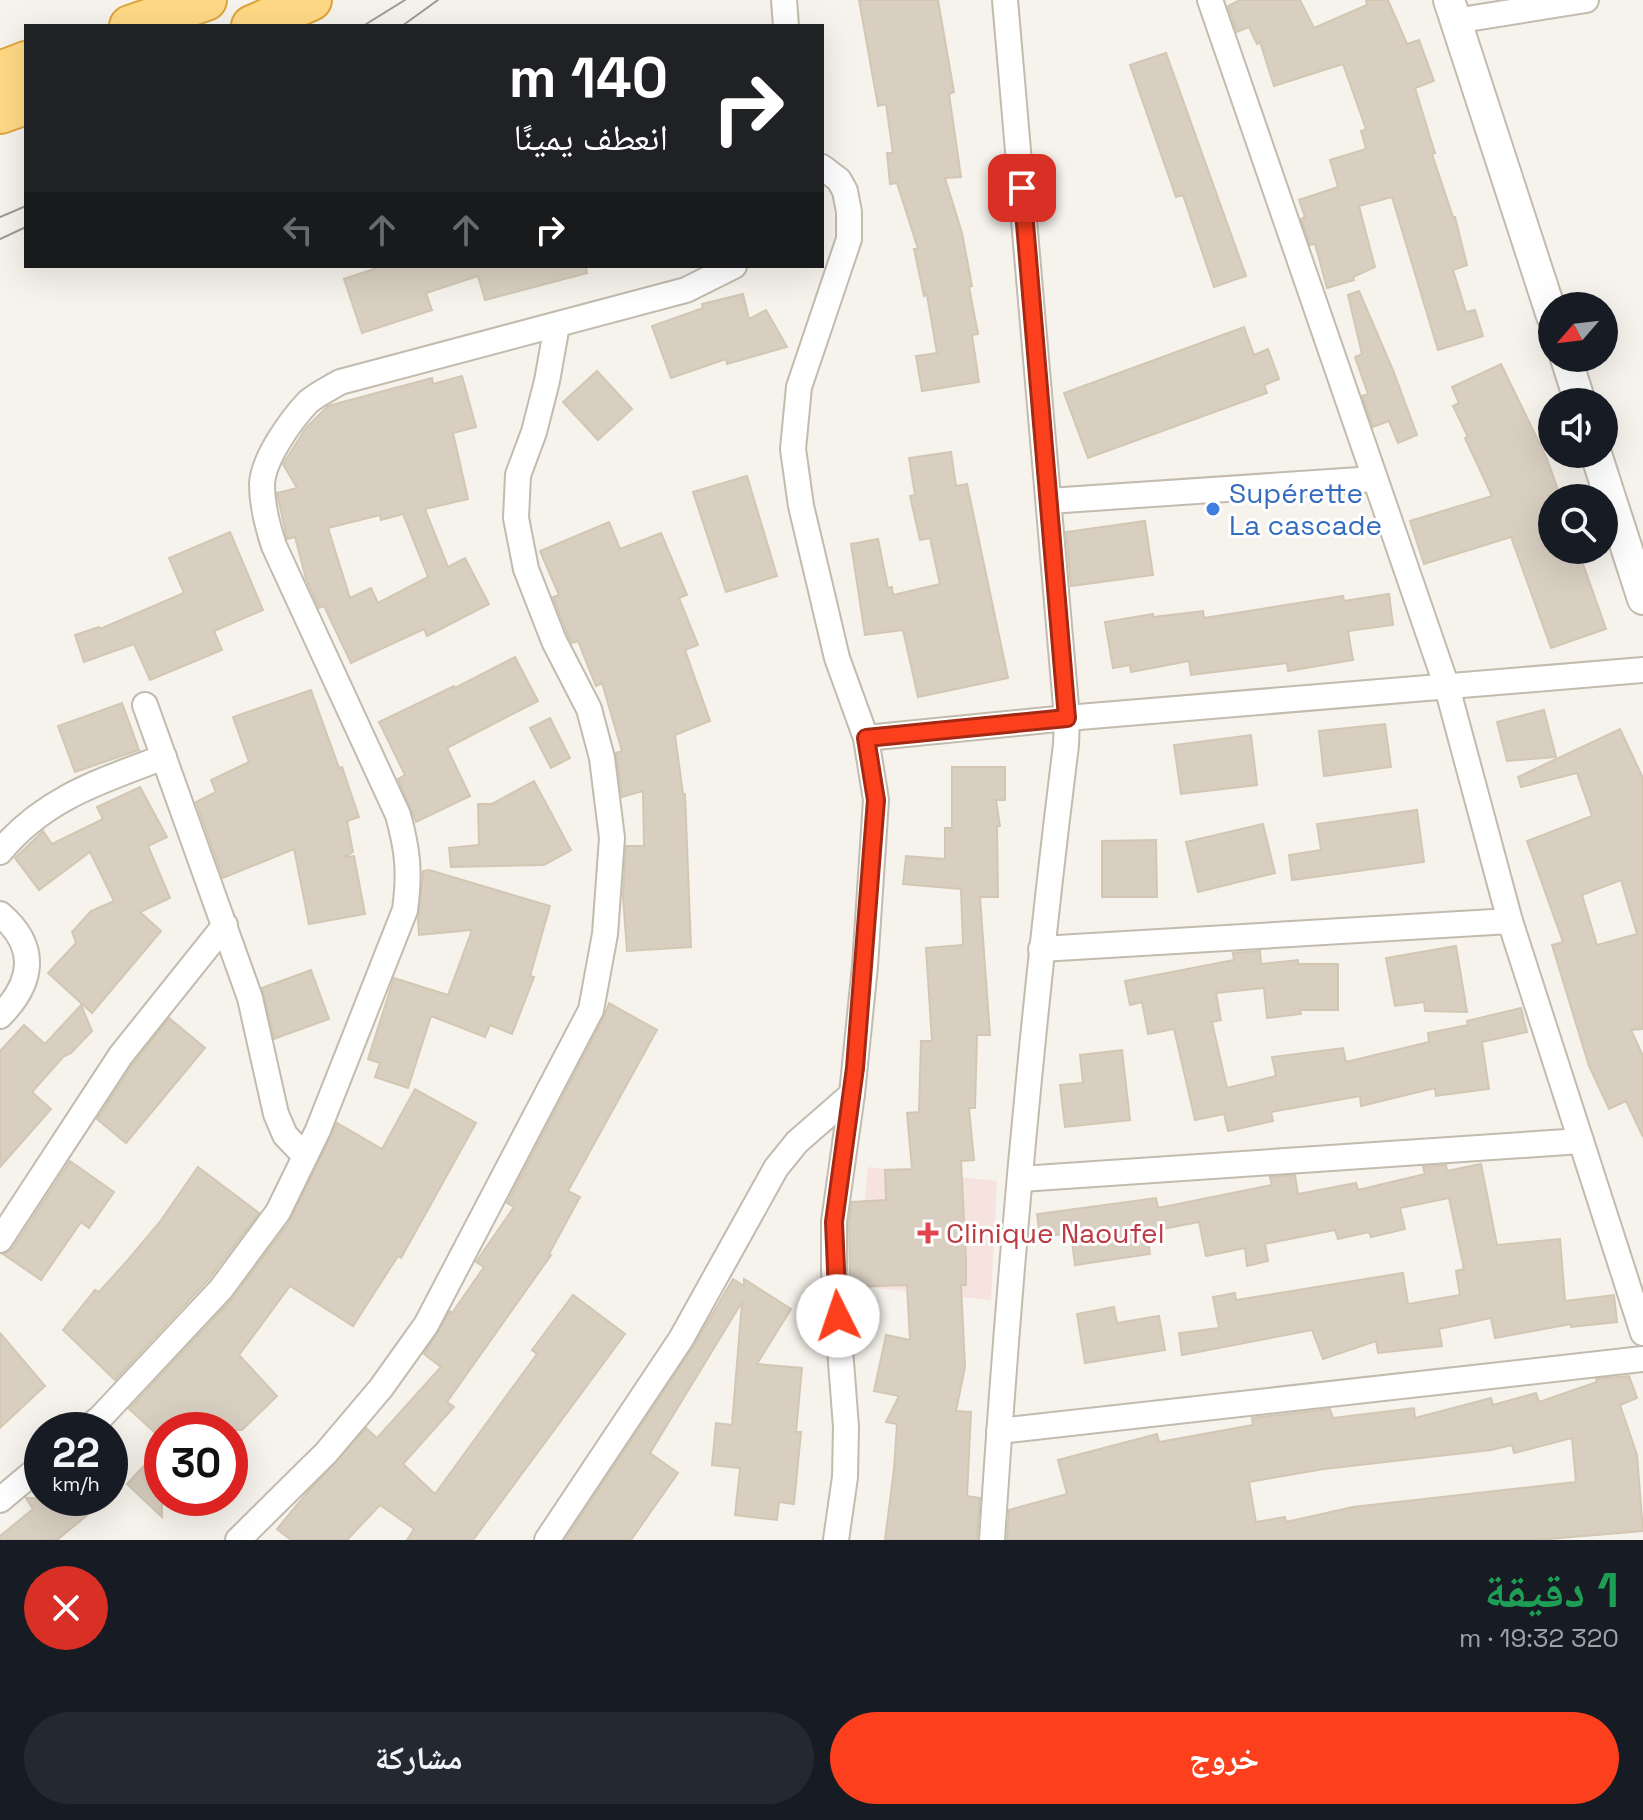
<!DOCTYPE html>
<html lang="ar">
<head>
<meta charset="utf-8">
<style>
	body { margin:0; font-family:"Space Grotesk","Noto Naskh Arabic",sans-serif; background:#242831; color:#f1f3f6; direction:rtl; height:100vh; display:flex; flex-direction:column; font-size:30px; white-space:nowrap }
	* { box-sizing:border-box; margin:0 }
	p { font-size:26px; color:#9ea1a6 }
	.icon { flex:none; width:44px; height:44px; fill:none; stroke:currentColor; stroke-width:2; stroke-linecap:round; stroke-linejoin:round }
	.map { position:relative; height:1540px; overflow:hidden; direction:ltr }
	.sheet { display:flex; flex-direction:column; background:#171b24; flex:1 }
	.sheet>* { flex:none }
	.banner { position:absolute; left:24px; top:24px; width:800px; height:244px; border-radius:0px; box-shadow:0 8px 32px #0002; direction:rtl; background:#202124; color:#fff; overflow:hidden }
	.needle { width:52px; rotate:242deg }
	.fabs { position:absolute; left:1538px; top:292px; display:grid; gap:16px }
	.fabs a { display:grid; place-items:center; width:80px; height:80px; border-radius:50%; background:#171b24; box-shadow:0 8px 32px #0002; font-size:40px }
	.speed { position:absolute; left:24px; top:1412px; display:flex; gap:16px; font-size:40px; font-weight:700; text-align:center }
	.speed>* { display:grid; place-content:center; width:104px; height:104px; border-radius:50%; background:#171b24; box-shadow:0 8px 32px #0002; line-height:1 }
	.speed small { font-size:20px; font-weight:400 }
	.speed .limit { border:12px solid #d22; background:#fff; color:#111 }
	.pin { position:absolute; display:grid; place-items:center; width:68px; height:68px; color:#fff; margin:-34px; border-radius:16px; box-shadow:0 4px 12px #0006 }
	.me { position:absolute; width:88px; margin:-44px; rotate:356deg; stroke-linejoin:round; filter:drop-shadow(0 0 6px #0008) }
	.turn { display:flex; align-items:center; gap:28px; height:168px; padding:0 24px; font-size:36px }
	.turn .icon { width:104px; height:104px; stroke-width:2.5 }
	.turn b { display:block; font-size:56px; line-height:68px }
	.lanes { display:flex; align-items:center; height:76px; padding:0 24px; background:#0003; justify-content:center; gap:40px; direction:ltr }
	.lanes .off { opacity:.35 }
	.round { display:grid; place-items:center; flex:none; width:84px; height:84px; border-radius:42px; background:#242831 }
	.headline { display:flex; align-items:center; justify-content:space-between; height:136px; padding:0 24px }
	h1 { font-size:48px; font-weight:700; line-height:60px; color:#1e9e55 }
	.action { display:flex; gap:16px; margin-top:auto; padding:16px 24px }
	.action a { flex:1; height:92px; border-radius:48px; background:#fc3f1d; color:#fff; font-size:32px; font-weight:700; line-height:92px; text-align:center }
	.action a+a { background:#242831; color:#f1f3f6 }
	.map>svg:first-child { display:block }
</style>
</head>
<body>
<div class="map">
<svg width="1643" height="1540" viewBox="0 0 1643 1540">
	<rect width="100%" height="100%" fill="#f6f3ec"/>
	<polygon fill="#f6e3e0" points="868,1167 997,1181 991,1300 856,1286"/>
	<g fill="#d8cfc1" stroke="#d3c7b4" stroke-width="2" fill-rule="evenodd">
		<polygon points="859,0 938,0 954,92 949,94 961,177 945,178 962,233 972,286 969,287 978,334 972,335 979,382 922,391 916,356 937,353 927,295 924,296 914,249 918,249 897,183 890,184 887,153 893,153 886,104 878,106"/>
		<polygon points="1240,0 1300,0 1314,28 1367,5 1366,0 1388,0 1407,44 1419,40 1434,81 1415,88 1435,153 1432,154 1453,217 1455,217 1467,265 1453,270 1466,312 1475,310 1483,336 1438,350 1392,197 1359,206 1375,267 1353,277 1354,280 1327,288 1315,244 1310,245 1301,219 1305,217 1299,200 1338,187 1330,160 1366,149 1361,131 1366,129 1343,64 1274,86 1260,42 1257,44 1249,27 1237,32 1228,6"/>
		<polygon points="1166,53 1246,276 1214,287 1183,195 1176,197 1130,65"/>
		<polygon points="383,266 586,266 587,273 485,300 478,276 426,293 432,310 362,333 344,279"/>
		<polygon points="1359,291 1393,370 1417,435 1398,443 1389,421 1373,427 1362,396 1368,394 1355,357 1362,354 1348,295"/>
		<polygon points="743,294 749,319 766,310 787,347 727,364 726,359 671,378 652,326 703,308 702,304"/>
		<polygon points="1244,327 1254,355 1268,349 1279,379 1264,385 1267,393 1088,458 1064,393"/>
		<polygon points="1501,364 1547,459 1561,498 1552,498 1552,550 1578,550 1606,629 1551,648 1511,537 1424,564 1410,521 1492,496 1465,438 1468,437 1453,406 1459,403 1452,387"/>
		<polygon points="597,371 632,409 598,440 563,402"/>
		<path d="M462 376 476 427 453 433 468 499 425 509 448 567 465 558 489 604 427 636 424 629 351 663 324 606 319 608 306 579 295 537 287 539 277 493 297 488 283 464 306 428 328 406 432 378 433 384ZM403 514 428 577 378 603 371 588 350 598 328 528 380 515 381 520Z"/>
		<polygon points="951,452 956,486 967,484 1008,678 918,697 903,630 865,635 851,544 878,539 888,588 892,587 893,595 940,584 930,538 920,540 910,496 915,495 909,458"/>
		<polygon points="747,476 777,576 726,592 693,492"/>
		<polygon points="1145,521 1153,575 1071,586 1066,532"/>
		<polygon points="609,522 620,549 661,533 687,595 679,598 698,645 685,650 710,721 675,735 683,794 685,794 691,947 627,951 623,896 626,846 644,846 643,791 622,797 616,753 622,751 602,683 596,686 578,641 572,643 568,635 553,597 559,595 540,551"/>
		<polygon points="230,532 263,610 214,631 222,650 150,680 134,644 84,662 75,635 99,627 100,629 184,593 169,558"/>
		<polygon points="1389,594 1393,625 1348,631 1353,660 1288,671 1287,663 1191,675 1189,661 1131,672 1130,665 1113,668 1105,622 1153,614 1153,617 1203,611 1204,618 1343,596 1344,601"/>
		<polygon points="515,657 538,701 447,748 470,796 416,822 398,779 405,775 379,722 454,686 455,688"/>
		<polygon points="311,690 339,768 342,767 359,817 347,821 353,852 343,857 354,856 365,914 309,924 294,849 223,878 196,802 216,792 211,780 249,762 233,717"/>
		<polygon points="122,703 139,750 75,772 58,726"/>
		<polygon points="1544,710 1556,757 1507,761 1497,722"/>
		<polygon points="550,718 570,758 551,768 530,728"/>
		<polygon points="1385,724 1391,767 1324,776 1319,731"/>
		<path d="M1620 729 1643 778V1029L1631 1030 1643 1056V1137L1626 1101 1609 1109 1589 1066 1552 945 1563 942 1527 841 1592 816 1577 773 1521 787 1518 777ZM1621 880 1637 934 1597 945 1582 895Z"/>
		<polygon points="1251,735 1257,785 1181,794 1174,745"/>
		<polygon points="952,767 1005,767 1005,800 996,800 1000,826 997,826 998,897 980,897 990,1035 977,1035 975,1108 969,1108 974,1160 961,1161 966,1260 966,1285 961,1285 965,1367 956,1411 971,1412 967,1496 980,1498 977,1540 885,1540 894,1469 897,1424 886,1422 899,1396 874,1391 886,1335 910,1340 907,1285 850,1287 849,1223 852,1202 886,1200 885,1170 912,1169 907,1113 919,1112 921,1041 932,1041 926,948 963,945 961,889 903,884 906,856 945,859 945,828 952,828"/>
		<polygon points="534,781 571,850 544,865 451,867 449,848 479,845 478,804 492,804"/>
		<polygon points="140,787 167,837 148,846 170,898 140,912 161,931 92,1013 48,973 76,943 72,932 91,911 114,901 90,852 39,890 15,858 43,831 52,844 103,819 97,807"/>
		<polygon points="1417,810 1424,862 1292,880 1289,855 1321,850 1317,824"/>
		<polygon points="1263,824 1275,873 1198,892 1186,842"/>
		<polygon points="1156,840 1157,897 1102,897 1102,841"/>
		<polygon points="429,870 550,906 530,976 534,977 512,1034 490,1025 485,1037 431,1016 408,1088 375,1077 380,1063 368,1059 394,978 448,995 472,930 419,935 418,919 423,871"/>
		<polygon points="1456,946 1467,1012 1425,1011 1424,1002 1395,1006 1386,958"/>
		<polygon points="1260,951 1261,964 1298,960 1298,964 1338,964 1338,1010 1300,1010 1301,1014 1267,1018 1264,988 1216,993 1221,1020 1212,1022 1227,1088 1276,1076 1272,1057 1343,1048 1346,1062 1429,1042 1428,1033 1468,1025 1467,1021 1521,1008 1527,1032 1482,1042 1489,1089 1436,1096 1435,1088 1361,1106 1360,1096 1271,1112 1273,1121 1228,1131 1224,1114 1195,1120 1174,1029 1148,1034 1142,1002 1130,1005 1125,981 1234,960 1233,953"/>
		<polygon points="311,970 329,1019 274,1039 262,988"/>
		<polygon points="609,1003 657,1030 568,1191 580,1197 549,1254 551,1255 447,1402 454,1407 403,1464 435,1494 537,1354 532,1350 573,1295 625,1334 473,1540 407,1540 414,1529 380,1505 347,1540 291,1540 277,1529 306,1494 366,1428 377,1438 441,1367 424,1354 450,1311 452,1313 484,1267 476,1262 514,1207 507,1203 604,1017"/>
		<polygon points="81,1005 92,1031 71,1053 63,1057 32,1092 51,1109 0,1167 0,1051 24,1025 45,1044"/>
		<polygon points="169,1018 205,1048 126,1143 97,1119 133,1064"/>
		<polygon points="1122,1050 1130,1120 1065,1127 1060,1085 1083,1083 1080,1055"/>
		<polygon points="415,1089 476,1123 401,1258 398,1256 353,1326 290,1286 239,1355 277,1396 242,1430 195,1430 186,1420 174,1430 162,1430 162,1439 129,1409 232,1299 290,1221 337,1123 382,1149"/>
		<polygon points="70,1161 114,1192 89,1228 81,1222 41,1280 3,1254 13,1248"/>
		<polygon points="1481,1164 1497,1245 1560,1239 1565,1301 1614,1295 1617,1322 1571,1327 1571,1324 1495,1338 1491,1318 1439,1329 1442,1346 1378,1353 1376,1341 1323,1359 1312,1330 1182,1355 1179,1333 1219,1328 1213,1297 1235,1293 1236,1300 1403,1273 1408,1304 1460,1295 1456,1271 1464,1269 1449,1198 1400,1208 1405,1229 1371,1237 1369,1232 1338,1239 1335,1230 1265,1244 1268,1261 1247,1266 1245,1248 1206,1256 1199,1222 1147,1232 1150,1254 1075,1265 1071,1233 1040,1237 1037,1214 1156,1198 1158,1208 1272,1185 1270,1177 1295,1175 1298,1194 1356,1183 1358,1190 1425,1174 1423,1167 1446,1165 1447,1171"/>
		<polygon points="198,1167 259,1213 209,1279 115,1380 63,1330 95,1290 99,1292 127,1261 159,1223"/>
		<polygon points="733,1279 744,1286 744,1279 791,1309 757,1364 802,1368 796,1432 801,1432 794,1504 779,1502 777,1520 735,1515 740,1468 712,1465 716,1423 732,1425 742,1302 650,1453 678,1473 631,1540 565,1540 693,1347"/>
		<polygon points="1114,1307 1117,1323 1159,1316 1165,1350 1085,1363 1077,1314"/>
		<polygon points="0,1333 45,1386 0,1428"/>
		<path d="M1629 1376 1637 1398 1620 1405 1637 1455 1643 1531 1537 1540H1007L1009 1510 1067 1494 1058 1460 1157 1434 1159 1442 1253 1425 1252 1418 1330 1409 1333 1418 1414 1408 1415 1418 1491 1398 1493 1405 1536 1393 1539 1402 1597 1382 1596 1379ZM1572 1438 1576 1482 1353 1507 1286 1522 1285 1517 1256 1522 1249 1482 1324 1469 1491 1450 1512 1445 1514 1453Z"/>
		<polygon points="162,1446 162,1517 127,1484"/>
		<polygon points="26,1498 108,1498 57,1540 0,1540 0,1536 33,1509"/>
	</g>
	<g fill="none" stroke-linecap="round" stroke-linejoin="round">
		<defs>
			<g id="minor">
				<polyline points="784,0 786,26"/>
				<polyline points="1210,0 1447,687 1510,921 1643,1333"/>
				<polyline points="1455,21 1586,0"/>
				<polyline points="822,167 839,180 845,191 849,212 849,239 799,387 793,449 801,506 821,590 837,658 866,738 876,800 865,966 852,1094 834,1222 834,1271 846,1427 845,1477 836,1540"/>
				<polyline points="1049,501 1374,479"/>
				<polyline points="145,705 250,998 276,1114 285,1135 305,1156"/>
				<polyline points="866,738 1067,718 1643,670"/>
				<path d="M0 852C44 798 101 781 164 757"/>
				<path d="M0 914C38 946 34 982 0 1016"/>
				<polyline points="1041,949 1510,921"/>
				<polyline points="1021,1179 1581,1141"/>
				<polyline points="0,1240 121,1055 225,925"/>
				<path d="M85 1430 100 1418 221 1289 278 1212 318 1130 405 910C410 873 408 851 398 815L274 546C267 525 262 506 262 484 263 459 291 420 308 402 317 394 330 388 340 382L686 290 734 266"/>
				<polyline points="999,1431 1643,1359"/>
				<polyline points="0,1500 42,1465"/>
				<polyline points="238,1540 326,1453 381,1388 426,1325 591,1010 605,934 612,838 602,758 589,709 554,641 526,569 516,518 518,475 534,432 547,381 557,325"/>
				<polyline points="547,1540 681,1339 776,1168 797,1142 852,1094"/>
				<path d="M992 1540C1009 1274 1033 1009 1066 745L1067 718 1005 0"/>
			</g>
			<g id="tertiary">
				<polyline points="1449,0 1552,316"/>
				<polyline points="1566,358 1580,402"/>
				<polyline points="1596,454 1643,599"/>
			</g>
			<g id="trunk">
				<polyline points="130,26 206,0"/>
				<polyline points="252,26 311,0"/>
				<polyline points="0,72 26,62"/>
				<polyline points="0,113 26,104"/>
			</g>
		</defs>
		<use href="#minor" stroke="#c2bbae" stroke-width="28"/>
		<use href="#tertiary" stroke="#c2bbae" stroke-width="34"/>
		<use href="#trunk" stroke="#e0a43c" stroke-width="44"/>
		<use href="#minor" stroke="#fff" stroke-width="24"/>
		<use href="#tertiary" stroke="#fff" stroke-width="30"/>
		<use href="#trunk" stroke="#ffd985" stroke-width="40"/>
		<g stroke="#9a9a9a" stroke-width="2">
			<polyline points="363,26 405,0"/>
			<polyline points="402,26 438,0"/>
			<polyline points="0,217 26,206"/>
			<polyline points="0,239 26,227"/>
		</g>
	</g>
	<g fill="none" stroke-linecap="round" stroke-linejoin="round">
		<defs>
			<polyline id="route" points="838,1316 834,1222 855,1068 876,800 866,738 1067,718 1022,188"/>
		</defs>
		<use href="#route" stroke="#a42913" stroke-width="20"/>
		<use href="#route" stroke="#fc3f1d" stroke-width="14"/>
	</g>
	<circle fill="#3f7fe0" stroke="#fff" stroke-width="3" cx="1213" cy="509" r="8"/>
	<path fill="#e0444e" stroke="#fff" stroke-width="3" d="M924 1221h8v8h8v8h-8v8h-8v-8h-8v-8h8z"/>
	<g text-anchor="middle" stroke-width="6" stroke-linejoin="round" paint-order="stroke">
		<g font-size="28" fill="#366cbe" stroke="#fff" text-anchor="start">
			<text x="1229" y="503">Supérette<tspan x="1229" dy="32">La cascade</tspan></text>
		</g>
		<g font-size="28" fill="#be3a42" stroke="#fff" text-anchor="start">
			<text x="946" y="1243">Clinique Naoufel</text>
		</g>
	</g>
</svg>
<div class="fabs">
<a><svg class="needle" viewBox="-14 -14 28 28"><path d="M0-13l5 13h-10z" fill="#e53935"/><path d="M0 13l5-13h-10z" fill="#9ea1a6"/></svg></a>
<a><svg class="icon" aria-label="sound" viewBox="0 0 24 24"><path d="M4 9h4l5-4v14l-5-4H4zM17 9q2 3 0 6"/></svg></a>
<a><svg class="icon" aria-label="search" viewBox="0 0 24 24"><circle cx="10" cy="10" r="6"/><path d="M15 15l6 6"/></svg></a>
</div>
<div class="speed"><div>22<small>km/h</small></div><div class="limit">30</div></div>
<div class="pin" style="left:1022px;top:188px;background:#d93025"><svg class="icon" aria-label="arrive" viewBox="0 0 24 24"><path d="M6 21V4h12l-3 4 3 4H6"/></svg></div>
<svg class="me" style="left:838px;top:1316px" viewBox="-20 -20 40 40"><circle r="19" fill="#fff"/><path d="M0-13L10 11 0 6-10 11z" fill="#fc3f1d"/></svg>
<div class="banner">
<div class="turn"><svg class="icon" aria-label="right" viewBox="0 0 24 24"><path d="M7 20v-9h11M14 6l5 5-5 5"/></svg><div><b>140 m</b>انعطف يمينًا</div></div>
<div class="lanes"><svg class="icon off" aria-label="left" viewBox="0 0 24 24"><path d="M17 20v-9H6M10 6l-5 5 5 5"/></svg><svg class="icon off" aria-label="ahead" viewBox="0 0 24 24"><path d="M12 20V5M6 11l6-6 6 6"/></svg><svg class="icon off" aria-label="ahead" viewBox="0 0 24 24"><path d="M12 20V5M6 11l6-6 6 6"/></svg><svg class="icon" aria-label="right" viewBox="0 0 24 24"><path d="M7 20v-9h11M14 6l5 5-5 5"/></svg></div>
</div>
</div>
<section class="sheet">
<div class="headline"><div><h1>1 دقيقة</h1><p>320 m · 19:32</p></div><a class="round" style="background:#d93025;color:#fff"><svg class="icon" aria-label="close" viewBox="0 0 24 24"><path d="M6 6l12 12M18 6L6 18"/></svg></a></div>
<div class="action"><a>خروج</a><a>مشاركة</a></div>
</section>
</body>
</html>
